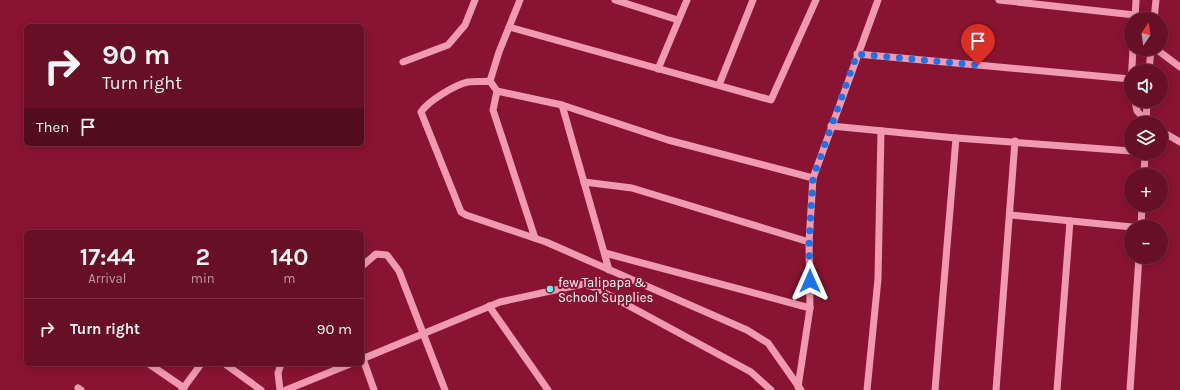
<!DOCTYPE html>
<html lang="en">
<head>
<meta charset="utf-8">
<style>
	body { margin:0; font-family:Karla,sans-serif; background:#6d182d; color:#f1f3f6; height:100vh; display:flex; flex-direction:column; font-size:15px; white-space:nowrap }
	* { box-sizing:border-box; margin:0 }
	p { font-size:13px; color:#bd9ca7 }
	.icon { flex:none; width:22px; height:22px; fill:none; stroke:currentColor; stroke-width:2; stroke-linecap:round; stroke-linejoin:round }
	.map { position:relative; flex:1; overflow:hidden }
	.details { position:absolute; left:24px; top:230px; width:340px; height:136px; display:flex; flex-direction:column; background:#670f25; border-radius:6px; box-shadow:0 2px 10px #0003,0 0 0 1px #7a2f42 }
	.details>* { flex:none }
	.guide { position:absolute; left:24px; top:24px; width:340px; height:122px; border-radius:6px; box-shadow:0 2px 10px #0003,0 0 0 1px #7a2f42; background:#670f25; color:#f1f3f6; overflow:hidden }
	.needle { width:26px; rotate:13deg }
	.tools { position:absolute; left:1124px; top:12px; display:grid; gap:8px }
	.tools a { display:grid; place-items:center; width:44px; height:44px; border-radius:50%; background:#670f25; box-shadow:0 2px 10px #0003,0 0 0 1px #7a2f42; font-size:20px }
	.pin { position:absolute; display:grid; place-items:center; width:34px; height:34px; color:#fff; margin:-41px -17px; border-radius:50% 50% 50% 0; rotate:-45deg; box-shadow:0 0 4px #0007 }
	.pin .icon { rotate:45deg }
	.me { position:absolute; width:44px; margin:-22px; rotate:0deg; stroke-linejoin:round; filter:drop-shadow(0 0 3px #0008) }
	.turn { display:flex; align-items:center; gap:14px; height:84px; padding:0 12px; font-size:18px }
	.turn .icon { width:52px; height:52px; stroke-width:2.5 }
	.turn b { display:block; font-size:28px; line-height:34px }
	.then { display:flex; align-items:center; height:38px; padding:0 12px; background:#0003; gap:8px; font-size:15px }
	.eta { display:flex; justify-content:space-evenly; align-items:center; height:68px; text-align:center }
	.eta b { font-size:24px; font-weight:700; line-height:28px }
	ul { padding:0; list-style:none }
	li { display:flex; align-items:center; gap:12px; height:60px; padding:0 12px; border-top:1px solid #7a2f42 }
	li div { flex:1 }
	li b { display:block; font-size:15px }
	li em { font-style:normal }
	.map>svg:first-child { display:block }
</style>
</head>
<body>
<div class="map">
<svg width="1180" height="390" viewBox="0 0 1180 390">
	<rect width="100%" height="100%" fill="#891431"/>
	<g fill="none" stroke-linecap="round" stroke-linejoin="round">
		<g stroke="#f09ab1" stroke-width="7">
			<polyline points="615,0 678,20"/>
			<polyline points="999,0 1135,15"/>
			<polyline points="1135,19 1136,0"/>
			<polyline points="1154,19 1156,0"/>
			<polyline points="509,27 771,100 816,0"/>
			<polyline points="1156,49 1180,67"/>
			<polyline points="857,54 1130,79"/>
			<polyline points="403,62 448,45 465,25 475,0"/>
			<polyline points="658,69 687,0"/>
			<polyline points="1149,71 1151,49"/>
			<polyline points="490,81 499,52 520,0"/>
			<polyline points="1131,83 1133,49"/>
			<polyline points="719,85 753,0"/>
			<polyline points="497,91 493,110 535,238"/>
			<polyline points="1135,101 1137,111 1148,123"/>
			<polyline points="562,105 609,270"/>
			<polyline points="1146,123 1147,101"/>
			<polyline points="831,126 956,138 1131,151"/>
			<polyline points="1161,131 1180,142"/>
			<polyline points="1144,175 1145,153"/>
			<polyline points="584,182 632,188 809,242"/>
			<polyline points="1011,215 1132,227"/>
			<polyline points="1141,227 1142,205"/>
			<polyline points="605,253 810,308"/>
			<polyline points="362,266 376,254 387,255 399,271 445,390"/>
			<polyline points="489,306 548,390"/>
			<polyline points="362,359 500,302 583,284 596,288 751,372 771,390"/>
			<polyline points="363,359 374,390"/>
			<polyline points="149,364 184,388"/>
			<polyline points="225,364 261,390"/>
			<polyline points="798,387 810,308 809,242 813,178 878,0"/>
			<polyline points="78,388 81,390"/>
			<polyline points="182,390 201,364"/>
			<polyline points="280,390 278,373 281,364"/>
			<polyline points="286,390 350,364"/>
			<path d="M801 390 768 343 747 330 546 242 466 215 461 212 421 112C427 102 456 84 468 82 475 81 483 82 490 81L497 91 562 105 668 140 813 178"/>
			<polyline points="867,390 878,279 881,131"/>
			<polyline points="935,390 956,138"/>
			<polyline points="996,390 1015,141"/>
			<polyline points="1057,390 1070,221"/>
			<polyline points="1130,390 1139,257"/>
		</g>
	</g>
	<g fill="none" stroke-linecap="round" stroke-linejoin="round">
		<polyline stroke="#1a73e8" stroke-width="7" stroke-dasharray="0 12.6" points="810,281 809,242 813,178 857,54 978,65"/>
	</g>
	<circle fill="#59ffef" stroke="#891431" stroke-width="1.5" cx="550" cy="289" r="4"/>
	<g text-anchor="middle" stroke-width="4" stroke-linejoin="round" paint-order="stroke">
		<g font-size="13" fill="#fff" stroke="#891431" text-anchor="start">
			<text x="558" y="287">few Talipapa &amp;<tspan x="558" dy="15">School Supplies</tspan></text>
		</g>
	</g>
</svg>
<div class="tools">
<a><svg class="needle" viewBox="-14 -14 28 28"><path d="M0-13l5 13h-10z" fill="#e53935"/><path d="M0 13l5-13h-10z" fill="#bd9ca7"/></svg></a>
<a><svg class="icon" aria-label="sound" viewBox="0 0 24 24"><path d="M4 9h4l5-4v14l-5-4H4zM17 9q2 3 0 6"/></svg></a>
<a><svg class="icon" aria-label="layers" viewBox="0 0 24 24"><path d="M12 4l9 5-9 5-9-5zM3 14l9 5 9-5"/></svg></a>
<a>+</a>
<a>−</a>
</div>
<div class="pin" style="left:978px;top:65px;background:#d93025"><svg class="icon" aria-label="arrive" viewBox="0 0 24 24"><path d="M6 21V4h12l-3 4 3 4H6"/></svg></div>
<svg class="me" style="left:810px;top:281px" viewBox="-20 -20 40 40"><path d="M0-17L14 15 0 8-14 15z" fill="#1a73e8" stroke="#fff" stroke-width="4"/></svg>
<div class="guide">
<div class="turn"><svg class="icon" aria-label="right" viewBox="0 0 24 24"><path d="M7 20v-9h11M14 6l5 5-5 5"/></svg><div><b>90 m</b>Turn right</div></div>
<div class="then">Then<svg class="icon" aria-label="arrive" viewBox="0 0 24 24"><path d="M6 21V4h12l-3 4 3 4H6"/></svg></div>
</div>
<section class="details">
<div class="eta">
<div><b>17:44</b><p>Arrival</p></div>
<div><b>2</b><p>min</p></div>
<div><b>140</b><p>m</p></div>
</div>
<ul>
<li><svg class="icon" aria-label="right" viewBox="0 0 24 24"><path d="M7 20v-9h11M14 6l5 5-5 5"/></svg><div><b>Turn right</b></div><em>90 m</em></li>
</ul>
</section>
</div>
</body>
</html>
